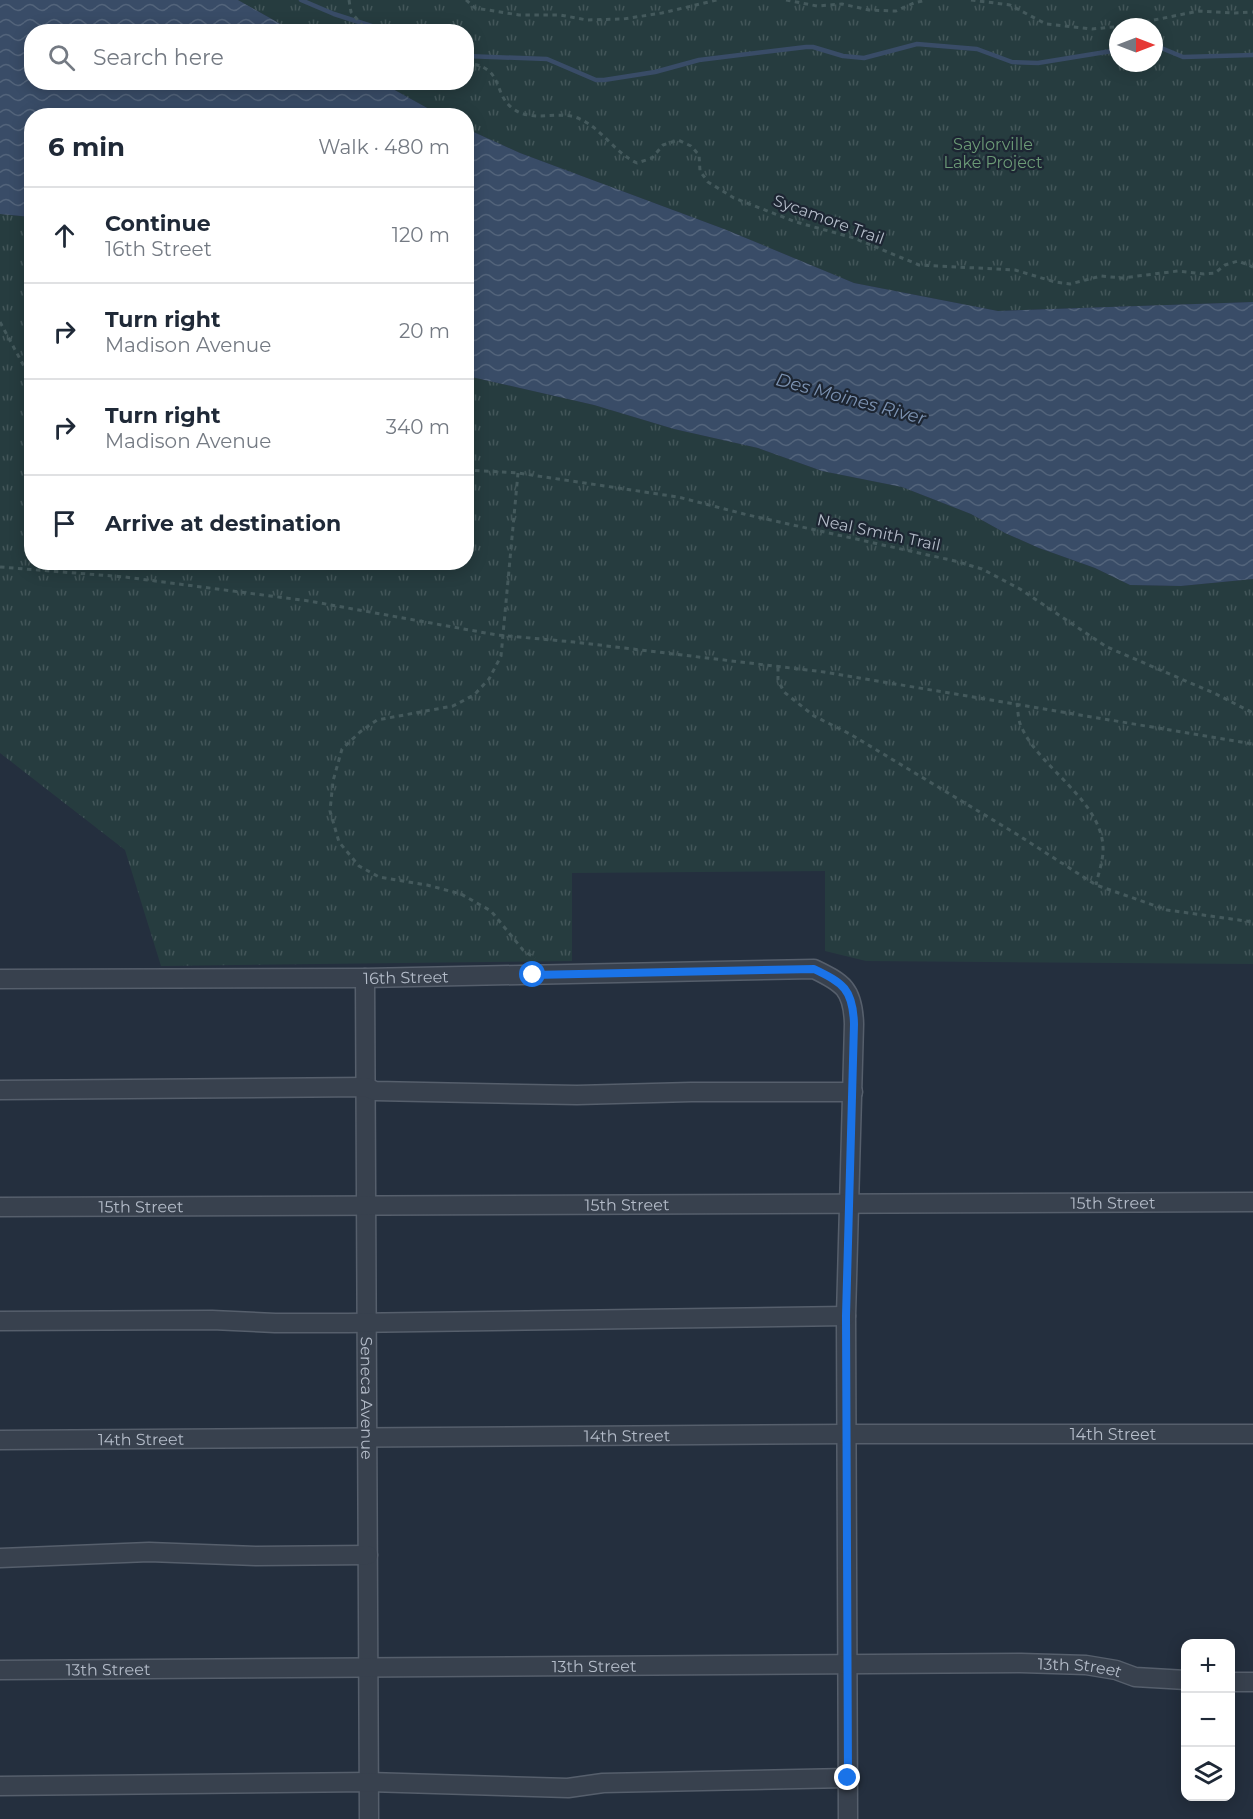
<!DOCTYPE html>
<meta charset="utf-8">
<style>
body{margin:0;font-family:Montserrat,sans-serif;background:#f2f2f3;color:#1f2937}
.controls{position:absolute;right:18px;bottom:18px;display:grid;overflow:hidden;border-radius:12px;box-shadow:0 3px 15px #0003}
.controls button{width:54px;height:54px;display:grid;place-items:center;padding:0;border:0;border-bottom:2px solid #e0e1e3;background:#fff;color:#1f2937;font:30px sans-serif}
.compass{position:absolute;left:1109px;top:18px;width:54px;height:54px;border-radius:50%;background:#fff;box-shadow:0 3px 15px #0003;rotate:90deg}
.stop{position:absolute;width:18px;height:18px;margin:-14px;border:4px solid #1a73e8;border-radius:50%;background:#fff}
.stop.end{background:#1a73e8;border-color:#fff;box-shadow:0 2px 6px #0008}
.list{margin:0;padding:0;list-style:none}
h2{display:flex;justify-content:space-between;align-items:center;height:78px;margin:0;padding:0 24px;font-size:26px}
h2 small{font-size:20px;font-weight:400;color:#747a83}
.list li{display:grid;grid-template-columns:39px 1fr auto;gap:18px;align-items:center;box-sizing:border-box;height:96px;padding:0 24px;border-top:2px solid #e0e1e3}
.list b{display:block;font-size:22px;white-space:nowrap}
.list p{margin:0;font-size:20px;white-space:nowrap;color:#747a83}
.list em{font-size:20px;font-style:normal;color:#747a83}
.icon{flex:none;width:33px;height:33px;fill:none;stroke:currentColor;stroke-width:2;stroke-linecap:round;stroke-linejoin:round}
.map{position:relative;flex:none;width:1253px;height:1819px;overflow:hidden}
.search{position:absolute;background:#fff;box-shadow:0 3px 15px #0003;left:24px;top:24px;width:450px;height:66px;display:flex;align-items:center;gap:15px;box-sizing:border-box;padding:0 21px;border-radius:24px;color:#747a83;font-size:22px}
.panel{position:absolute;background:#fff;box-shadow:0 3px 15px #0003;left:24px;top:108px;width:450px;height:462px;border-radius:24px}
.map>svg:first-child{display:block}
.park{fill:url(#park-tufts);fill-rule:evenodd}
.water{fill:url(#water-waves)}
.lines{fill:none;stroke-linecap:round;stroke-linejoin:round}
.stream{stroke:#394c67;stroke-width:4.5}
.minor-casing{stroke:#565f6c;stroke-width:21}
.path{stroke:#44595c;stroke-width:3;stroke-dasharray:4.5 4.5;stroke-linecap:butt}
.minor{stroke:#38414e;stroke-width:18}
.route{stroke:#1a73e8;stroke-width:8}
.labels{text-anchor:middle;stroke-width:4.5;stroke-linejoin:round;paint-order:stroke}
.park-label{font-size:16px;fill:#6b9a76;stroke:#1d2633}
.street-label{font-size:16px;fill:#b4bcc9;stroke:#1d2633}
.water-label{font-size:18px;font-style:italic;fill:#7c92b1;stroke:#1d2633}
</style>
<div class="map">
<svg width="1253" height="1819" viewBox="0 0 1253 1819">
<defs>
<pattern id="park-tufts" width="24" height="20" patternUnits="userSpaceOnUse" patternTransform="scale(1.5)"><rect width="24" height="20" fill="#263c3f"/><path d="M3 7l-1-3M5 7V3M7 7l1-3M15 17l-1-3M17 17v-4M19 17l1-3" fill="none" stroke="#435659"/></pattern>
<pattern id="water-waves" width="16" height="10" patternUnits="userSpaceOnUse" patternTransform="scale(1.5)"><rect width="16" height="10" fill="#394c67"/><path d="M0 5q4-4 8 0t8 0" fill="none" stroke="#53647b"/></pattern>
</defs>
<rect width="100%" height="100%" fill="#242f3e"/>
<!-- park -->
<path class="park" d="M 238,0 L 1253,0 L 1253,302 L 998,311 L 854,283 L 724,229 L 520,153 L 467,129 L 466,116 L 440,115 L 382,83 L 466,82 L 466,32 L 293,31 ZM 1118,27 L 1154,27 L 1154,63 L 1118,63 Z
M 0,214 L 31,217 L 32,562 L 466,562 L 467,376 L 594,405 L 674,429 L 758,448 L 822,471 L 902,487 L 971,514 L 1005,533 L 1039,548 L 1095,568 L 1130,585 L 1181,586 L 1253,579 L 1253,964 L 866,961 L 825,951 L 825,871 L 572,873 L 572,961 L 161,966 L 125,850 L 0,753 Z"/>
<!-- water -->
<path class="water" d="M 0,0 L 238,0 L 293,31 L 32,32 L 32,82 L 382,83 L 440,115 L 32,116 L 31,217 L 0,214 Z
M 467,129 L 520,153 L 724,229 L 854,283 L 998,311 L 1253,302 L 1253,579 L 1181,586 L 1130,585 L 1095,568 L 1039,548 L 1005,533 L 971,514 L 902,487 L 822,471 L 758,448 L 674,429 L 594,405 L 467,376 Z"/>
<g class="lines">
<!-- stream -->
<path class="stream" d="M 301,0 L 334,14 L 390,32
M 1154,45 L 1183,57 L 1253,55
M 466,56 L 547,59 L 596,80 L 604,80 L 655,72 L 699,60 L 806,47 L 813,47 L 843,56 L 864,58 L 917,44 L 977,49 L 1012,62 L 1038,63 L 1118,50"/>
<!-- minor casing -->
<g class="minor-casing">
<g id="minor">
<path id="s1" d="M 365,978 L 369,1819"/>
<path id="s2" d="M 0,979 L 365,978 L 814,969 C 843,983 853,989 854,1024 L 846,1316 L 848,1819"/>
<path d="M 0,1090 L 366,1087 L 375,1091 L 577,1095 L 691,1092 L 853,1092"/>
<path id="s3" d="M 0,1207 L 1253,1202"/>
<path d="M 0,1321 L 212,1320 L 275,1323 L 348,1323 L 846,1316"/>
<path id="s4" d="M 0,1440 L 847,1434 L 1253,1434"/>
<path d="M 0,1558 L 149,1552 L 256,1556 L 368,1555"/>
<path id="s5" d="M 0,1670 L 1021,1663 L 1086,1665 L 1116,1670 L 1135,1677 L 1186,1680"/>
<path d="M 1230,1682 L 1253,1682"/>
<path d="M 0,1786 L 369,1782 L 568,1788 L 603,1783 L 848,1778"/>
</g>
</g>
<!-- path -->
<path class="path" d="M 349,0 L 351,12 L 368,32
M 466,0 L 475,8 L 519,15 L 560,15 L 587,20 L 623,19 L 662,13 L 717,0
M 786,0 L 817,6 L 842,4 L 869,10 L 896,11 L 914,3 L 926,0
M 971,0 L 1010,5 L 1046,24 L 1092,29 L 1124,26 L 1199,11 L 1235,13 L 1253,12
M 466,63 C 505,67 492,92 512,108 C 532,123 553,111 575,117 C 601,126 613,152 637,163 L 652,158 L 663,145 L 678,140 L 691,146 L 699,155 L 700,171 L 708,182 L 734,198 L 796,222 L 854,238 L 919,265 L 1015,270 L 1055,282 L 1070,284 L 1101,276 L 1122,278 L 1178,271 L 1204,274 L 1215,273 L 1225,265 L 1238,261 L 1253,267
M 0,322 L 26,370 L 32,377
M 466,470 L 518,473 L 678,497 L 748,515 L 955,561 L 982,569 L 1020,589 L 1107,647 L 1216,694 L 1253,713
M 518,473 L 501,656 L 489,679 L 474,695 L 453,706 L 377,720 L 360,732 L 342,749 L 333,781 L 330,811 L 339,842 L 359,866 L 379,877 L 427,885 L 461,894 L 491,911 L 523,950 L 535,958
M 0,567 L 125,577 L 309,601 L 497,635 L 574,642 L 824,672 L 1253,744
M 778,667 L 778,680 L 784,692 L 814,716 L 850,734 L 1018,835 L 1096,885 L 1167,910 L 1253,922
M 1017,703 C 1018,710 1018,720 1021,726 C 1039,769 1106,802 1103,853 C 1102,864 1098,875 1096,885"/>
<!-- minor -->
<use href="#minor" class="minor"/>
</g>
<g class="lines">
<!-- route -->
<path class="route" d="M 533,975 L 814,969 C 843,983 853,989 854,1024 L 846,1316 L 848,1778"/>
</g>
<g class="labels">
<!-- park labels -->
<g class="park-label">
<text x="993" y="150">Saylorville<tspan x="993" dy="18">Lake Project</tspan></text>
</g>
<!-- street labels -->
<g class="street-label">
<text transform="translate(829 219) rotate(20)" y="6">Sycamore Trail</text>
<text transform="translate(879 532) rotate(12)" y="6">Neal Smith Trail</text>
<text dy="6" stroke="none"><textPath href="#s2" startOffset="406">16th Street</textPath></text>
<text dy="6" stroke="none"><textPath href="#s3" startOffset="1113">15th Street</textPath></text>
<text dy="6" stroke="none"><textPath href="#s3" startOffset="627">15th Street</textPath></text>
<text dy="6" stroke="none"><textPath href="#s3" startOffset="141">15th Street</textPath></text>
<text dy="6" stroke="none"><textPath href="#s1" startOffset="420">Seneca Avenue</textPath></text>
<text dy="6" stroke="none"><textPath href="#s4" startOffset="1113">14th Street</textPath></text>
<text dy="6" stroke="none"><textPath href="#s4" startOffset="627">14th Street</textPath></text>
<text dy="6" stroke="none"><textPath href="#s4" startOffset="141">14th Street</textPath></text>
<text dy="6" stroke="none"><textPath href="#s5" startOffset="594">13th Street</textPath></text>
<text dy="6" stroke="none"><textPath href="#s5" startOffset="108">13th Street</textPath></text>
<text dy="6" stroke="none"><textPath href="#s5" startOffset="1080">13th Street</textPath></text>
</g>
<!-- water labels -->
<g class="water-label">
<text transform="translate(851 399) rotate(15)" y="6">Des Moines River</text>
</g>
</g>
</svg>
<div class="controls">
<button>+</button>
<button>−</button>
<button><svg class="icon" aria-label="layers" viewBox="0 0 24 24"><path d="M12 4l9 5-9 5-9-5zM3 14l9 5 9-5"/></svg></button>
</div>
<svg class="compass" viewBox="-18 -18 36 36"><path d="M0-13l5 13h-10z" fill="#e53935"/><path d="M0 13l5-13h-10z" fill="#747a83"/></svg>
<div class="stop" style="left:533px;top:975px"></div>
<div class="stop end" style="left:848px;top:1778px"></div>
<div class="search"><svg class="icon" aria-label="search" viewBox="0 0 24 24"><circle cx="10" cy="10" r="6"/><path d="M15 15l6 6"/></svg>Search here</div>
<section class="panel">
<h2>6 min<small>Walk · 480 m</small></h2>
<ul class="list">
<li><svg class="icon" aria-label="ahead" viewBox="0 0 24 24"><path d="M12 20V5M6 11l6-6 6 6"/></svg><div><b>Continue</b><p>16th Street</p></div><em>120 m</em></li>
<li><svg class="icon" aria-label="right" viewBox="0 0 24 24"><path d="M7 20v-9h11M14 6l5 5-5 5"/></svg><div><b>Turn right</b><p>Madison Avenue</p></div><em>20 m</em></li>
<li><svg class="icon" aria-label="right" viewBox="0 0 24 24"><path d="M7 20v-9h11M14 6l5 5-5 5"/></svg><div><b>Turn right</b><p>Madison Avenue</p></div><em>340 m</em></li>
<li><svg class="icon" aria-label="arrive" viewBox="0 0 24 24"><path d="M6 21V4h12l-3 4 3 4H6"/></svg><div><b>Arrive at destination</b></div></li>
</ul>
</section>
</div>
